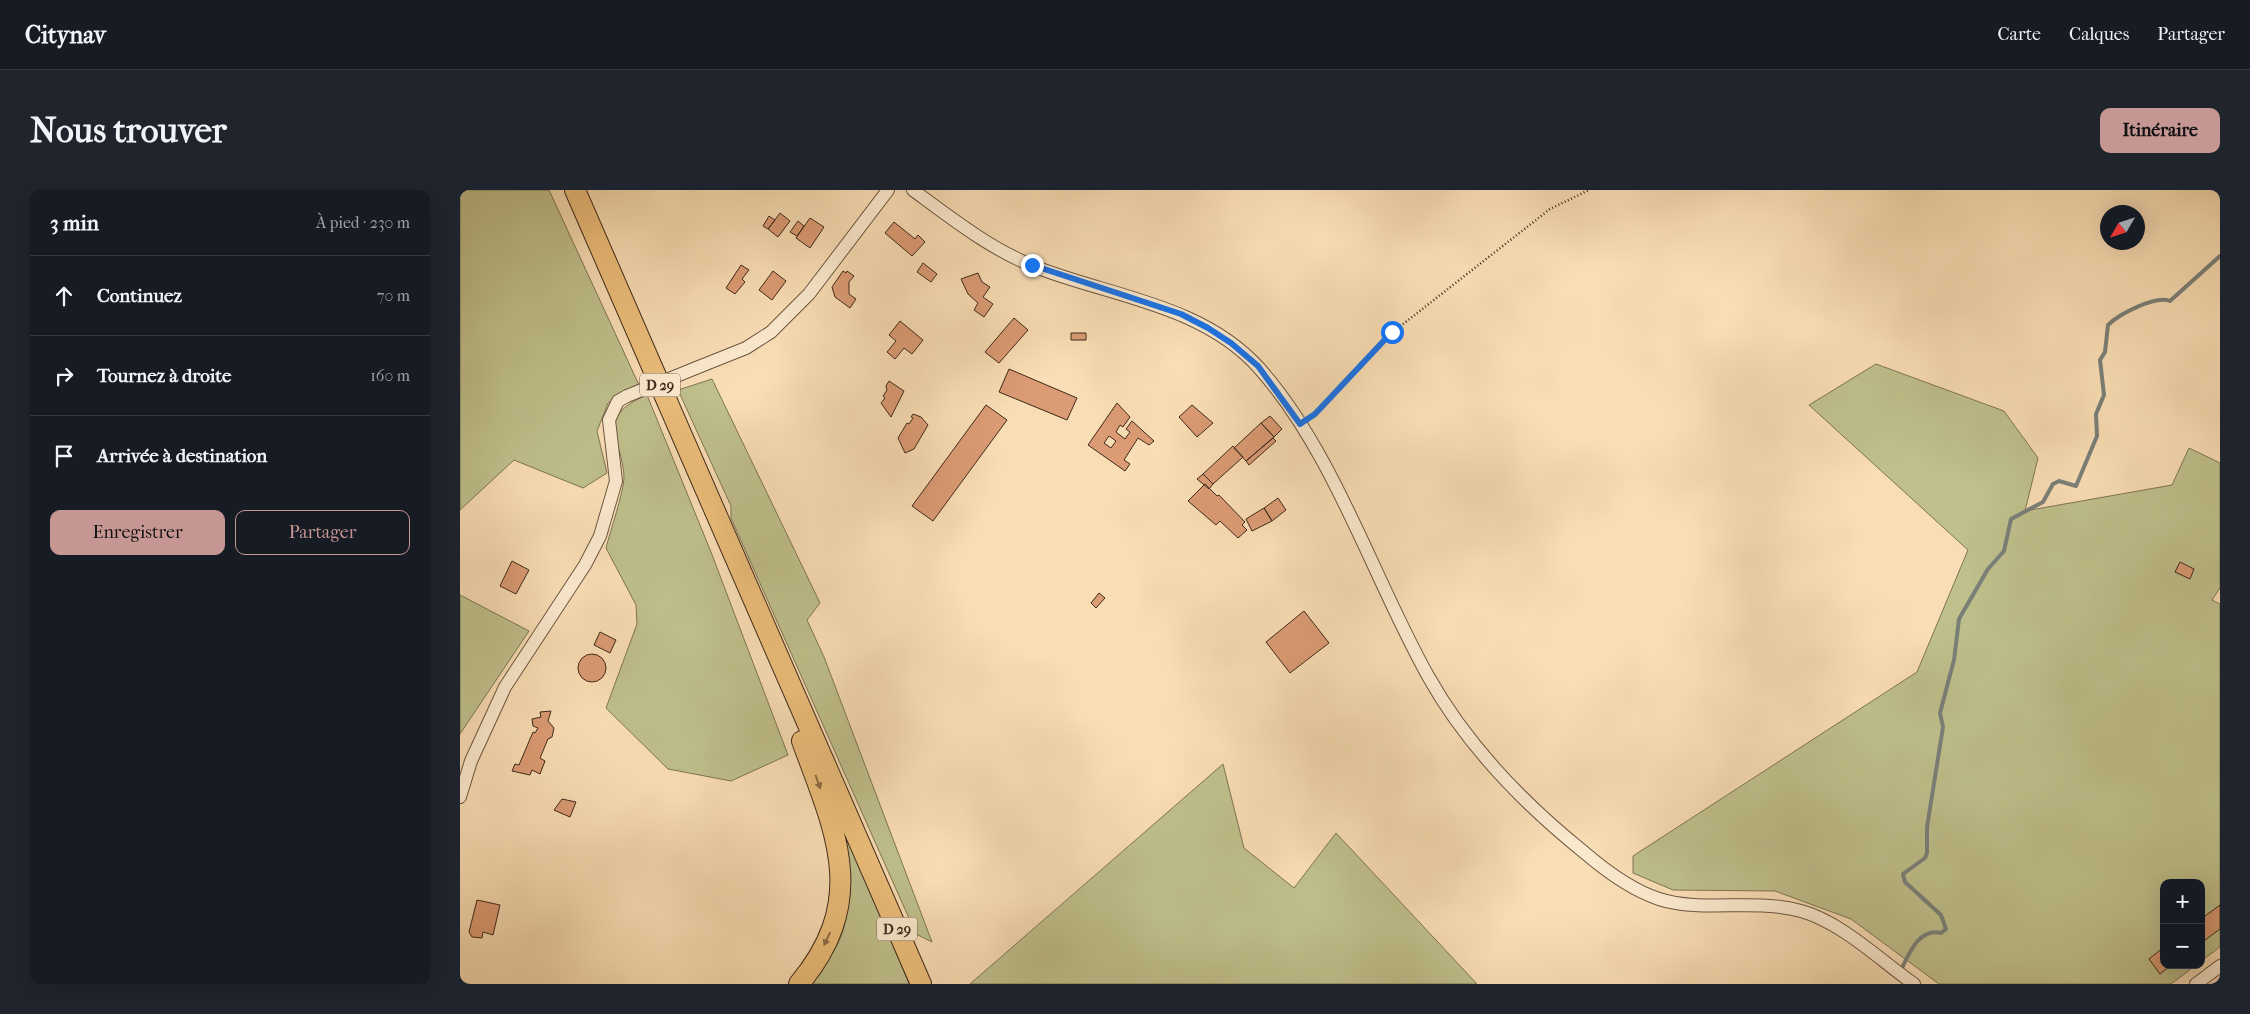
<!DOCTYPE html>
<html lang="fr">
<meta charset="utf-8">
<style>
body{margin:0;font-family:"IM FELL French Canon",serif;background:#20242c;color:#f1f3f6}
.controls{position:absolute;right:15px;bottom:15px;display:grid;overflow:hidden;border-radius:10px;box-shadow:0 5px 20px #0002}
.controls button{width:45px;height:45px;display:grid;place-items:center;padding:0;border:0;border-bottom:1px solid #363941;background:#171b24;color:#f1f3f6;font:25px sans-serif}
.compass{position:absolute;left:1640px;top:15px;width:45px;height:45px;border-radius:50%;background:#171b24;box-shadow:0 5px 20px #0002;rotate:231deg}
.stop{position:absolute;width:15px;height:15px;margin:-11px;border:4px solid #1a73e8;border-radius:50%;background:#fff}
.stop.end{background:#1a73e8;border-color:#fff;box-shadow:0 1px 5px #0008}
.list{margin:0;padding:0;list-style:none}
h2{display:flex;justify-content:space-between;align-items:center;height:65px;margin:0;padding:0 20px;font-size:21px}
h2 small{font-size:16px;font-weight:400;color:#9ea1a6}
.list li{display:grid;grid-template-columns:32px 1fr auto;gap:15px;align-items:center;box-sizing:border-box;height:80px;padding:0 20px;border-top:1px solid #363941}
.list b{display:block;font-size:19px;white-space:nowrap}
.list em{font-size:16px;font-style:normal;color:#9ea1a6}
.actions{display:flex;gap:10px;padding:15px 20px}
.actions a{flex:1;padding:11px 0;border:1px solid #c59692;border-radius:10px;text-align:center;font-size:18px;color:#c59692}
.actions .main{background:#c59692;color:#111}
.icon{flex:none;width:28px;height:28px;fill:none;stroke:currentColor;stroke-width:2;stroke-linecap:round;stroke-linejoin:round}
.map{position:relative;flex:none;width:1760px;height:794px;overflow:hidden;border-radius:10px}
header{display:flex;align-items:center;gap:30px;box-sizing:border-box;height:70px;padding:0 25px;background:#171b24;border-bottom:1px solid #363941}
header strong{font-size:24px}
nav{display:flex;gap:28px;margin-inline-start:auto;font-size:18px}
.intro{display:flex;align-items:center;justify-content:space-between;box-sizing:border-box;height:120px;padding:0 30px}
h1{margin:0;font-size:35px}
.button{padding:12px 22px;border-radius:10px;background:#c59692;color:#111;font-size:18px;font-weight:700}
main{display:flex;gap:30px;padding:0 30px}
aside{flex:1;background:#171b24;border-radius:10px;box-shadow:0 5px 20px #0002}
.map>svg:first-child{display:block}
.green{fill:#bfc08c;stroke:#7e7454}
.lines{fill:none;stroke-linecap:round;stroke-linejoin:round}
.stream{stroke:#7a8079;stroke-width:4}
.building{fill:#db9b74;stroke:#3e291b;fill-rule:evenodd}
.street-casing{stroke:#6d5641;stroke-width:14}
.primary-casing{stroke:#3e291b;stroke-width:22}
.path{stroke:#3e291b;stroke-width:2.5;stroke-dasharray:1 2.5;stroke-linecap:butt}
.street{stroke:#fbe9ce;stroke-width:12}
.primary{stroke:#ecbe7a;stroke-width:20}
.street-bridge-casing{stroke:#6d5641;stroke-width:14;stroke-linecap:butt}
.street-bridge{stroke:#fbe9ce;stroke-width:12}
.oneway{fill:#8c6c46}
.route{stroke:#1a73e8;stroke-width:6}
.labels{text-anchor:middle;stroke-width:4;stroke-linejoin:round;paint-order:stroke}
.shield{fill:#fbe9ce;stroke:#776351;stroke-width:1}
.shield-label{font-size:14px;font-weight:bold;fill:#3e291b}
</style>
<header>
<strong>Citynav</strong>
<nav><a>Carte</a><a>Calques</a><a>Partager</a></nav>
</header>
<div class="intro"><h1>Nous trouver</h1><a class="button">Itinéraire</a></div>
<main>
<aside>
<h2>3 min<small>À pied · 230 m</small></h2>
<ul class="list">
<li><svg class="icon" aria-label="ahead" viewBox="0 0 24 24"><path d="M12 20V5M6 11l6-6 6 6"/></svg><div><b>Continuez</b></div><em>70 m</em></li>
<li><svg class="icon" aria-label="right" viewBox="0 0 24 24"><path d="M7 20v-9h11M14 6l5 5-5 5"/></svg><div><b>Tournez à droite</b></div><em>160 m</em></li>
<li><svg class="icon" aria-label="arrive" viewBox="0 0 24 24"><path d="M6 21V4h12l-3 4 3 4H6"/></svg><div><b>Arrivée à destination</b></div></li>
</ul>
<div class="actions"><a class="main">Enregistrer</a><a>Partager</a></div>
</aside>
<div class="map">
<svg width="1760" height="794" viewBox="0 0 1760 794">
<rect width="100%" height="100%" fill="#f9ddb4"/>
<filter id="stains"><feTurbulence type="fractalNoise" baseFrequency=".004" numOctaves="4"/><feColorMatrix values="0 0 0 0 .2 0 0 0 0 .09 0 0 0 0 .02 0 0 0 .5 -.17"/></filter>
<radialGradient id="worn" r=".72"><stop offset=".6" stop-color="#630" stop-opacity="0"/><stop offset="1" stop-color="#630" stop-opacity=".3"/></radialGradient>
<!-- green -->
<path class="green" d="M 0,0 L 89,0 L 179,195 L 148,213 L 137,241 L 147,283 L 123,298 L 54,270 L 0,320 Z
M 1416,174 L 1544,221 L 1578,268 L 1565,321 L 1712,295 L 1729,258 L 1760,273 L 1760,398 L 1752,410 L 1760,414 L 1760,757 L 1741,771 L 1741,693 L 1704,693 L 1704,775 L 1736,775 L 1711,794 L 1479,794 L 1391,729 L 1315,701 L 1213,700 L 1173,683 L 1173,666 L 1457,482 L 1508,360 L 1349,215 Z
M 252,189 L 360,413 L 347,430 L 364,467 L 472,752 L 456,744 L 271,328 L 271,316 L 218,200 Z
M 187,205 L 251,362 L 328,565 L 271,591 L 208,579 L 146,518 L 177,434 L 176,415 L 146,358 C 150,342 164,301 164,287 C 162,247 133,228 187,205 Z
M 0,405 L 69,441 L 0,544 Z
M 763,574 L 784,658 L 834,698 L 876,643 L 1017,794 L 510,794 Z
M 385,639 L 449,794 L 351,794 C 359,782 368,771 375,759 C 395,725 387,676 385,639 Z"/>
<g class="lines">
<!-- stream -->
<path class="stream" d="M 1442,778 C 1450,761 1460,738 1481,743 L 1486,739 L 1481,725 L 1445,692 L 1443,684 L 1465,668 L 1467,663 L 1467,637 L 1483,537 L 1480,523 L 1494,470 L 1499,429 L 1528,379 L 1544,361 L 1551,329 L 1583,312 L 1593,294 L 1599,291 L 1616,296 L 1637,246 L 1636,224 L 1644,205 L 1640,170 L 1645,162 L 1648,135 C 1659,124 1696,105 1710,111 L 1760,66"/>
</g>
<!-- building -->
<path class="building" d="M 320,23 L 330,31 L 318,47 L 308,39 Z
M 309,26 L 315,30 L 308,39 L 303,36 Z
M 350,28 L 364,37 L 350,58 L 336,48 Z
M 338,31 L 344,36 L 337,46 L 330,42 Z
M 434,32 L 455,49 L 458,45 L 465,52 L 452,66 L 425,43 Z
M 463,73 L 477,84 L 471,92 L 457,82 Z
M 281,75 L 289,80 L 282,89 L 285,92 L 275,104 L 266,98 Z
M 313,81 L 326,91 L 312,110 L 299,100 Z
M 383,81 L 386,83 L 387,81 L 394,86 L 389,92 L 389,104 L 396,109 L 390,118 L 375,107 L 372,97 Z
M 518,83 L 522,92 L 530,97 L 523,107 L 533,114 L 524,127 L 514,120 L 518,113 L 508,104 L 501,89 Z
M 554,128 L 568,140 L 539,173 L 525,162 Z
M 440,131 L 463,150 L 452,164 L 444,158 L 435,169 L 427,162 L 436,151 L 429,145 Z
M 611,143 L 626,143 L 626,150 L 611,150 Z
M 549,179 L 617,208 L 607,230 L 539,202 Z
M 429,191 L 444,201 L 431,227 L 421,213 L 425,208 L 423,206 L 427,200 L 426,196 Z
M 657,213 L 670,227 L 663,237 L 660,235 L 656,242 L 665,249 L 670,242 L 666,239 L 672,231 L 694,251 L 689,255 L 678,248 L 664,270 L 670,274 L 665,281 L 628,255 ZM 649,246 L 656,251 L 651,258 L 644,253 Z
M 526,215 L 547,230 L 473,331 L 452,316 Z
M 732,215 L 753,233 L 737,247 L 719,227 Z
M 453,224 L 461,227 L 468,235 L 454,259 L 445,263 L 438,248 L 447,233 L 449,234 L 453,228 L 451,227 Z
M 810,226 L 822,239 L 814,247 L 801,233 Z
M 801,233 L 814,247 L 786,271 L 774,258 Z
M 813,248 L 816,251 L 789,275 L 786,271 Z
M 773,256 L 783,267 L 753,294 L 743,284 Z
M 743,284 L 753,294 L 749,299 L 737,289 Z
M 745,294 L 757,306 L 759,305 L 785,332 L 782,335 L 787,340 L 778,348 L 760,331 L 756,335 L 728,311 Z
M 818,308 L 826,320 L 812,331 L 804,318 Z
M 804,318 L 812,331 L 792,341 L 786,329 Z
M 52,371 L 69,380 L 56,404 L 40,396 Z
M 1720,372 L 1734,379 L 1730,389 L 1715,382 Z
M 639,403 L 645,408 L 636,418 L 631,413 Z
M 844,421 L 869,453 L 830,483 L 806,452 Z
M 140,442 L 156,450 L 150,463 L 134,455 Z
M118 478a14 14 0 1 1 28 0a14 14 0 1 1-28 0Z
M 91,521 L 88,531 L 94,538 L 92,547 L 88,549 L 80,568 L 85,571 L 80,584 L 72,580 L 70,585 L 52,581 L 55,574 L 59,575 L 73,542 L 75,543 L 78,538 L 73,536 L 72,529 L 81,527 L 80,522 Z
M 102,609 L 116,612 L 110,627 L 94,620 Z
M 17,710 L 40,715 L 33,745 L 23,742 L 22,748 L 12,747 L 9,742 Z
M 1760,715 L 1760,739 L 1741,753 L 1741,729 Z
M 1704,757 L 1704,775 L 1711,775 L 1700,784 L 1689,769 Z"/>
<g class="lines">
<!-- street casing -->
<g class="street-casing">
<path id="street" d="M 453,0 C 491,28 529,58 573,76 C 648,106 742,114 799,178 C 874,262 913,388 968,486 C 1006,554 1064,614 1125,663 C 1146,681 1172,700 1199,709 C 1242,723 1296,708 1341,721 C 1381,732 1420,770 1454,794
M 236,178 L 286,158 L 311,142 L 349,104 L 428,0
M 0,607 L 11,571 L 45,497 L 125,375 L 140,346 L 156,291 L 149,230 L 158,211 L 167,206
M 1736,794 L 1760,776"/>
</g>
<!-- primary casing -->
<g class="primary-casing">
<path id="primary" d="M 115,0 L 461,794
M 339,794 C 410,709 375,641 342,551"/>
</g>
<!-- path -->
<path class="path" d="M 849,228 L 933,142 L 1090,19 L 1129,0"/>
<!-- street -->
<use href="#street" class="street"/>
<!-- primary -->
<use href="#primary" class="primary"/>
<!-- street-bridge casing -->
<g class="street-bridge-casing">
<path id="street-bridge" d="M 167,206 L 236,178"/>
</g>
<!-- street-bridge -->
<use href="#street-bridge" class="street-bridge"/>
</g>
<!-- one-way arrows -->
<defs><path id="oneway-solid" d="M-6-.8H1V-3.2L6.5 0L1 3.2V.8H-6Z" transform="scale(1.25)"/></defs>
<g class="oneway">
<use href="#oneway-solid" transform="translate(358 592) rotate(70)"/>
<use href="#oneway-solid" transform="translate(367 749) rotate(115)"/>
</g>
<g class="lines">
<!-- route -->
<path class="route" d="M 572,75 L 721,124 L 748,138 L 771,153 L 798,176 L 840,234 L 855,224 L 932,142"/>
</g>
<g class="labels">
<!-- shield labels -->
<g class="shield">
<rect x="180" y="183.5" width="40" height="23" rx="4"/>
<rect x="417" y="727.5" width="40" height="23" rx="4"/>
</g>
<g class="shield-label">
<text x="200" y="200">D 29</text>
<text x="437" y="744">D 29</text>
</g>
</g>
<rect width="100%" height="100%" filter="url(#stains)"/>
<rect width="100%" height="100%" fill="url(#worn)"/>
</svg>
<div class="controls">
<button>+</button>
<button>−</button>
</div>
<svg class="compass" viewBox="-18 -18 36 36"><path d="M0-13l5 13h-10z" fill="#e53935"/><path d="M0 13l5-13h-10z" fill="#9ea1a6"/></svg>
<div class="stop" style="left:932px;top:142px"></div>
<div class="stop end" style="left:572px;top:75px"></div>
</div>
</main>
